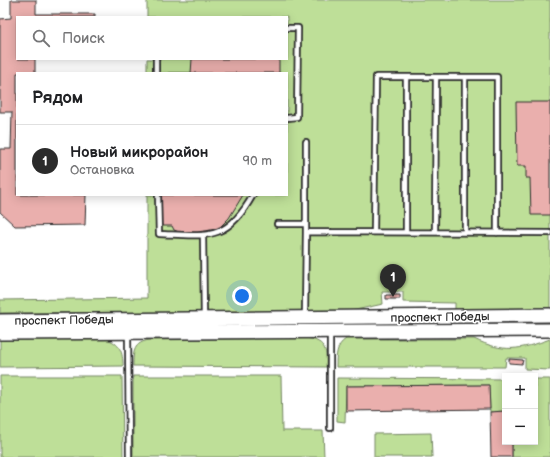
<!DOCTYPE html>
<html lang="ru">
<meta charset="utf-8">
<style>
body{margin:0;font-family:"Balsamiq Sans",sans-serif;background:#f2f2f2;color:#202124}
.controls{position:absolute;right:12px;bottom:12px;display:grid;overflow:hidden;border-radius:0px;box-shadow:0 2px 10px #0003}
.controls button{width:36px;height:36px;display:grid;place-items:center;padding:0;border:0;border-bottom:1px solid #e0e0e0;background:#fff;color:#202124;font:20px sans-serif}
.you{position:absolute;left:242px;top:296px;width:14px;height:14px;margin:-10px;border:3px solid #fff;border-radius:50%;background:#1a73e8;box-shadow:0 0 0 6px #1a73e833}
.badge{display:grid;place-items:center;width:26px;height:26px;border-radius:50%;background:#2b2b2b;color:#fff;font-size:13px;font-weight:700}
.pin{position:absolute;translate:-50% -33px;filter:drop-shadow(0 1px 2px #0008)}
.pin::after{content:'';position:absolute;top:21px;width:14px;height:12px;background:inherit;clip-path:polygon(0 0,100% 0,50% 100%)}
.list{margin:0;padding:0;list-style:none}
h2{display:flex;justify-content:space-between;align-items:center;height:52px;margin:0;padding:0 16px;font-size:17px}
h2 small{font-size:13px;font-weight:400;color:#757577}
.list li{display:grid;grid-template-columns:26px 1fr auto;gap:12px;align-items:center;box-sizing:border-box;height:72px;padding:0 16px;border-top:1px solid #e0e0e0}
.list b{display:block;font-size:15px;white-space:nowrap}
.list p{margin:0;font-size:13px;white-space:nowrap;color:#757577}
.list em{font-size:13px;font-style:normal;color:#757577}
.icon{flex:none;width:22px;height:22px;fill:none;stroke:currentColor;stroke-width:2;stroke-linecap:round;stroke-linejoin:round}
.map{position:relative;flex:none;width:550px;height:457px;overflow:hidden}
.search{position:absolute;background:#fff;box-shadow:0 2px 10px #0003;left:16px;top:16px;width:272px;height:44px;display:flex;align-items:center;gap:10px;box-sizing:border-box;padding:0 14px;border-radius:0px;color:#757577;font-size:15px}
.panel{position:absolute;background:#fff;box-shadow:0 2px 10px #0003;left:16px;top:72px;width:272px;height:124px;border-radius:0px}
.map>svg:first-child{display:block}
.green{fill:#bedf98;stroke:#748562}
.building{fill:#eaafad;stroke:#2b2b2b}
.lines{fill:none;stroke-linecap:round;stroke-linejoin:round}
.service-casing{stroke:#2b2b2b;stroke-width:8}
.secondary-casing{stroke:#2b2b2b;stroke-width:16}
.service{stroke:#fff;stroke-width:4.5}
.secondary{stroke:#fff;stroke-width:13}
.labels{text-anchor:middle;stroke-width:3;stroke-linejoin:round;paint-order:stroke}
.street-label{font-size:12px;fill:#2b2b2b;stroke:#fff}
</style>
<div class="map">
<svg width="550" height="457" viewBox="0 0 550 457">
<rect width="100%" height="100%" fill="#fff"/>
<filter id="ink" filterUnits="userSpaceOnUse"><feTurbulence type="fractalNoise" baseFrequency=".025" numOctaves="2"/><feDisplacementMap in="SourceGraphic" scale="8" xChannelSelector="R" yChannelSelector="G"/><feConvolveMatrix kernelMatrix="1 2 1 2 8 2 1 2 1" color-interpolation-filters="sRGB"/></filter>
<g filter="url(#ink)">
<!-- green -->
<path class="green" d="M 147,0 L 550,0 L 550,308 L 455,310 L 455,303 L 403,302 L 403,292 L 382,292 L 383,304 L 346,312 L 0,313 L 0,300 L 147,298 L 147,195 L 287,195 L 287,73 L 147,73 L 147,59 L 287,59 L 287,17 L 147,17 Z
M 305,338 C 325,341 327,348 326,367 L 133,366 C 133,351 134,343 149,340 Z
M 106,339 C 120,343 123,352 123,366 L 0,367 L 0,340 Z
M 346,339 L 474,339 C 504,353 520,350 550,339 L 550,370 L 525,369 L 525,358 L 506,358 L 505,367 L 336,367 C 336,356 336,345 346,339 Z
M 0,376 L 122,376 L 123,457 L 0,457 Z
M 133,376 L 281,376 L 282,431 L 323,431 L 324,457 L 133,457 Z
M 337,378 L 505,379 L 505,411 L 490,412 L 489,385 L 346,386 L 345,422 L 337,421 Z
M 535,379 L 550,379 L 550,457 L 512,457 L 512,442 L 535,442 Z
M 431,433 L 432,457 L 374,457 L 374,434 Z"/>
<!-- building -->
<path class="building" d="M 11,0 L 36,0 L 36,14 L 95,14 L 95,17 L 17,17 L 17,59 L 35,59 L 35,73 L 17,73 L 17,195 L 86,195 L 85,225 L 15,226 L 0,212 L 0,149 L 11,149 L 12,112 L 0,112 L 0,19 L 11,18 Z
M 192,59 L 279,59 L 279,73 L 168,73 L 191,73 Z
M 516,102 L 550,102 L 550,215 L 531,215 L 530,178 L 526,178 L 526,166 L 517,166 Z
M 161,195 L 243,195 L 229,218 L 218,229 L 207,234 L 184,234 L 174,230 L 172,226 L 160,226 Z
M 386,295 L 400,295 L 400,299 L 386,299 Z
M 509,359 L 523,360 L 522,364 L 509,363 Z
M 489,385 L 490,409 L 346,411 L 346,386 Z
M 505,411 L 505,442 L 512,442 L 512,457 L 491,457 L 490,412 Z"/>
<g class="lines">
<!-- service casing -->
<g class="service-casing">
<path id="service" d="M 287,28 L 298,28 L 297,117 L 287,118
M 156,59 L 156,73
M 465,77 L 465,232
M 158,195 L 159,234 C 207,236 227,242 253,195
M 277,224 L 306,224
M 306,232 L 306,142
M 374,232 L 376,77 L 497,77 L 497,233
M 406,232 L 406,77
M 435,232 L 436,77
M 203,235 L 204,317
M 305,316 L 306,232 L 550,233
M 128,333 L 129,457
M 330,428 L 330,333"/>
</g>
<!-- secondary casing -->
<g class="secondary-casing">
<path id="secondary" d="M 0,321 L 550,315
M 0,333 L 550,330"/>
</g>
<!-- service -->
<use href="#service" class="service"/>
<!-- secondary -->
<use href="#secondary" class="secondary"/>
</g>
</g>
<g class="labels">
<!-- street labels -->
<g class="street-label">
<text transform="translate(440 317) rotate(-1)" y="4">проспект Победы</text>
<text transform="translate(64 320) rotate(-1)" y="4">проспект Победы</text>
</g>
</g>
</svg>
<div class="controls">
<button>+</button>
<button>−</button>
</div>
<div class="you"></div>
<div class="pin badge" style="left:393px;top:297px">1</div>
<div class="search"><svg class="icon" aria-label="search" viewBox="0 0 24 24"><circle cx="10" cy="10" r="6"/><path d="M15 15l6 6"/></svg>Поиск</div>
<section class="panel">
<h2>Рядом<small></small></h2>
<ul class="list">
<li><span class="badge">1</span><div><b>Новый микрорайон</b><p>Остановка</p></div><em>90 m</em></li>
</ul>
</section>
</div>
